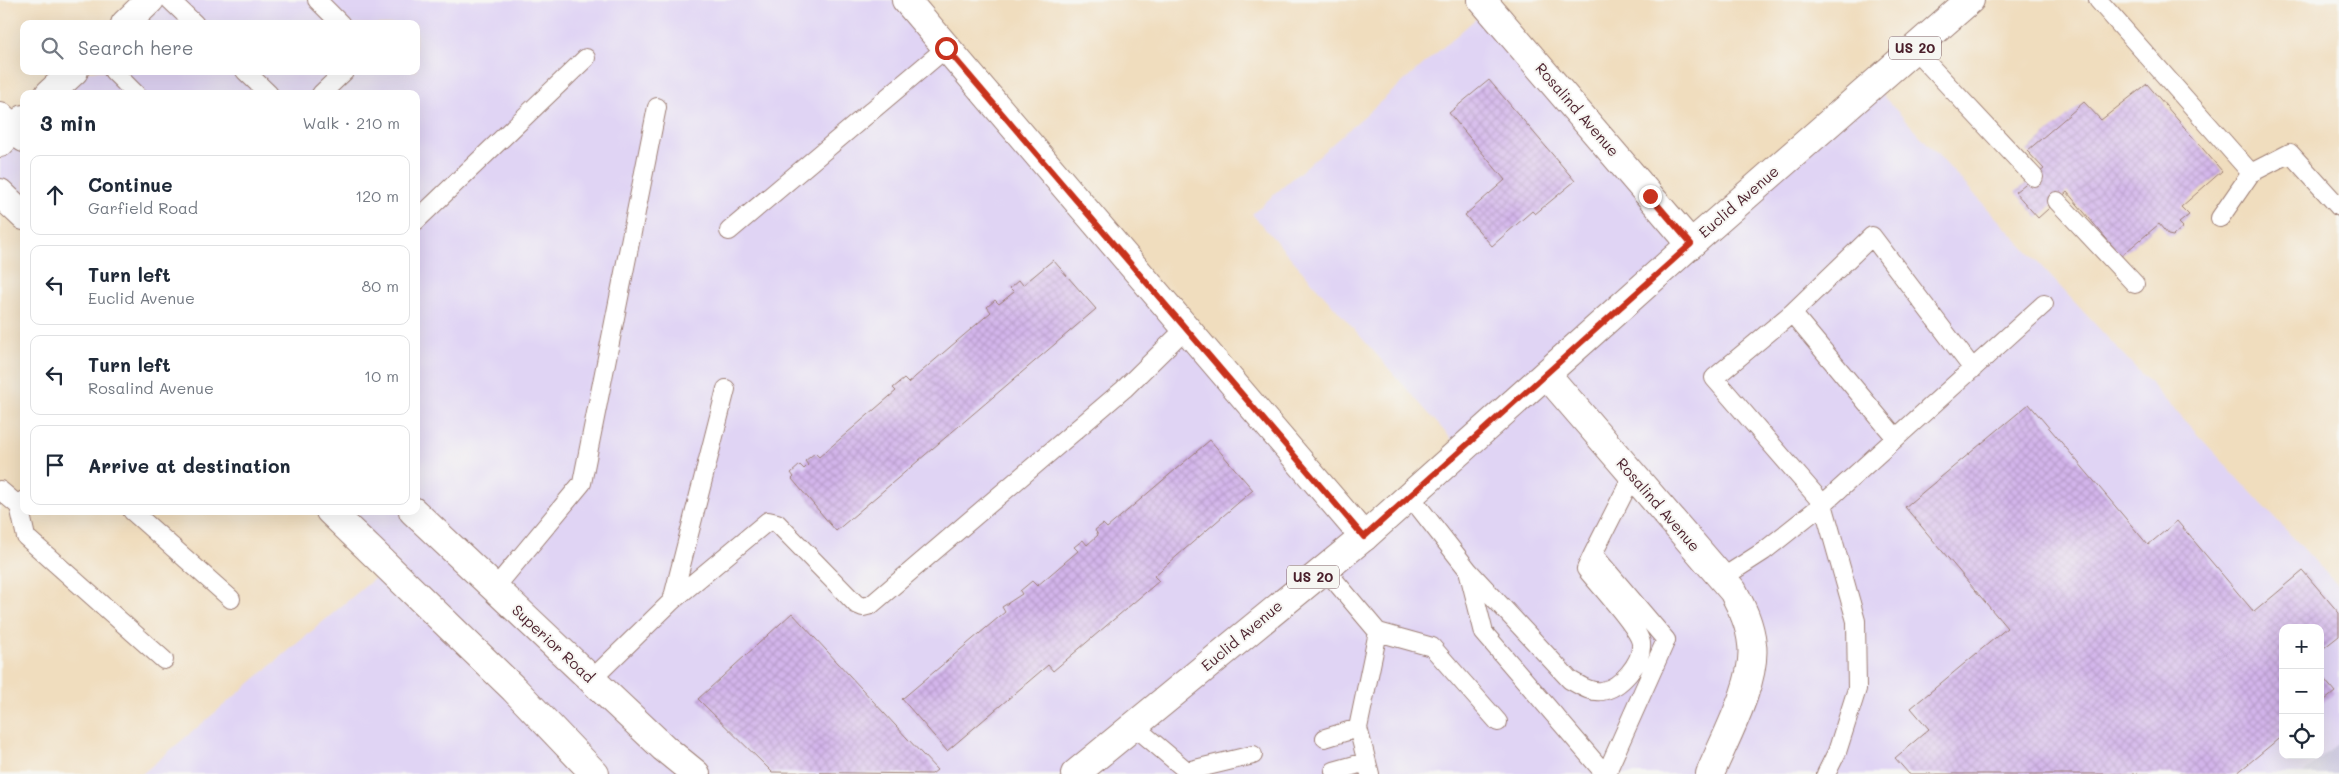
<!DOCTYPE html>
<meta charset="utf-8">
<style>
body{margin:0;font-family:Mali,sans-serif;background:#f2f2f3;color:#1f2937}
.controls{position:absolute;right:15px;bottom:15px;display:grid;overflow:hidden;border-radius:10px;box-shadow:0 5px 20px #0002}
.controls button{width:45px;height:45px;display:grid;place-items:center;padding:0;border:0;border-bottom:1px solid #e0e1e3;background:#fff;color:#1f2937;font:25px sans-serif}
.stop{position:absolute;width:15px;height:15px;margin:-11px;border:4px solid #c8321e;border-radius:50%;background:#fff}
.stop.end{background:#c8321e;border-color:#fff;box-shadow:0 1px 5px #0008}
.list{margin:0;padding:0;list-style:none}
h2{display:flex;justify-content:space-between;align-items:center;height:65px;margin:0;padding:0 20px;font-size:21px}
h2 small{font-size:16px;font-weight:400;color:#747a83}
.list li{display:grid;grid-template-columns:32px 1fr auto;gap:15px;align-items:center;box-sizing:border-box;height:80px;margin:0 10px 10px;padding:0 10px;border:1px solid #e0e1e3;border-radius:10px}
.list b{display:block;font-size:19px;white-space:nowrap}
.list p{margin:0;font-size:16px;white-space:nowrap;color:#747a83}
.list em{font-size:16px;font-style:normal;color:#747a83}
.icon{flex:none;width:28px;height:28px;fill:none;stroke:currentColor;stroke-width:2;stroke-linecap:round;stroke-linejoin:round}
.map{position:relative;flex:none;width:2339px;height:774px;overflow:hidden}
.search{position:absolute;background:#fff;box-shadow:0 5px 20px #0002;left:20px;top:20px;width:400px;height:55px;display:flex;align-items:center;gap:12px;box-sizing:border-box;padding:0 18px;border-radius:10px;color:#747a83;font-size:19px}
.panel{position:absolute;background:#fff;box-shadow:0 5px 20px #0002;left:20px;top:90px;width:400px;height:425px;border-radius:10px}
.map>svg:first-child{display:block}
.built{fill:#e0d4f4;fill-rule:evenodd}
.railway{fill:#c4c0db}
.building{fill:url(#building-cross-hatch)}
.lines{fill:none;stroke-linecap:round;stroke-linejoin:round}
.service-casing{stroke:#9d7e74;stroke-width:20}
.minor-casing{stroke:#9d7e74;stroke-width:30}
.secondary-casing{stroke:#9d7e74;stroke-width:30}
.primary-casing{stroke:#9d7e74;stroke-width:30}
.service{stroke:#fff;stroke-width:18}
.minor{stroke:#fff;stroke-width:28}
.secondary{stroke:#fff;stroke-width:28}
.primary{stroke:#fff;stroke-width:28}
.route{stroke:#c8321e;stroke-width:6}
.labels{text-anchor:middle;stroke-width:4;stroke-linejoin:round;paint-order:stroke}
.shield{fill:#f6f6f2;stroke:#7e6067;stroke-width:1}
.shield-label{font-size:14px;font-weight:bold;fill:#4a1f2b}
.street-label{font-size:15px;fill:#4a1f2b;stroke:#f6f6f2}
</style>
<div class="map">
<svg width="2339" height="774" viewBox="0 0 2339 774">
<defs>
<pattern id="building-cross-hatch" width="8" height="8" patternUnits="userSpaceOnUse" patternTransform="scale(1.25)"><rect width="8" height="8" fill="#d3b5eb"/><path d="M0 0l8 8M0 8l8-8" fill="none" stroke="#b79bca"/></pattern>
</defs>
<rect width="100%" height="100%" fill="#f6f6f2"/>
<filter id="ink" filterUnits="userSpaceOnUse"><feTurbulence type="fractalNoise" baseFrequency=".02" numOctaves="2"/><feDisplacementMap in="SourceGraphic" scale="10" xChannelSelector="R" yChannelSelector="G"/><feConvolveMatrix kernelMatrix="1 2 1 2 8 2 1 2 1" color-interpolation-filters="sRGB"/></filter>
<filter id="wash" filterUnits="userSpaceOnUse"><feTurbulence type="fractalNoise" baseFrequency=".0096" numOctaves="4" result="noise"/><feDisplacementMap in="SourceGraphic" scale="20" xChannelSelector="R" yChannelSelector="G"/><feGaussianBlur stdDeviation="1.12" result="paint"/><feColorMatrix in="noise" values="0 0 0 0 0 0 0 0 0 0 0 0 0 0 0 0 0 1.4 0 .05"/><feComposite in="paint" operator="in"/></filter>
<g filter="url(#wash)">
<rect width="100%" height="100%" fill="#f0ddbe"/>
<!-- built -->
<path class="built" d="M 145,0 L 906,0 L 1364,537 L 1461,450 L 1252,214 L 1488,8 L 1691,244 L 1873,85 L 2339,587 L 2339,774 L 142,774 L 388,567 L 330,511 L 416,511 L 416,94 L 49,94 L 72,71 L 416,71 L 416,24 L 120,24 ZM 2283,628 L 2320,628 L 2320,755 L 2283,755 Z
M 24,119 L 24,216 L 0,193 L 0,143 Z"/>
<!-- railway -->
<path class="railway" d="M 2339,743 L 2339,774 L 2303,774 Z"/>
<g id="blocks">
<!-- building -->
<path class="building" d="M 1489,80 L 1575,181 L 1535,214 L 1532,211 L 1492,246 L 1465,215 L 1505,180 L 1449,113 Z
M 2147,84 L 2222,171 L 2181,207 L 2189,215 L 2179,223 L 2183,227 L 2173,236 L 2168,235 L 2159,224 L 2121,256 L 2067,192 L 2038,218 L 2015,192 L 2044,169 L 2027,151 L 2084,102 L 2101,120 Z
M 1053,260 L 1096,309 L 836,531 L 792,479 L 794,477 L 791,473 L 800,465 L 804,469 L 808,465 L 805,461 L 815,453 L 819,457 L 896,391 L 893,388 L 904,379 L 908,383 L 991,312 L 987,307 L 995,300 L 999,304 L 1014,292 L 1010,288 L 1019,280 L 1023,285 Z
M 2029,404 L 2148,545 L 2177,521 L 2254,612 L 2303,571 L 2339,613 L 2339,636 L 2320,651 L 2320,628 L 2283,628 L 2283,735 L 2236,774 L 1909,774 L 1895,758 L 1929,729 L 1911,708 L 2007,628 L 1905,507 Z
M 1210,440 L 1253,490 L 1154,576 L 1159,581 L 1053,671 L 1048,665 L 947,751 L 902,699 L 1005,612 L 1002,607 L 1022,594 L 1020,591 L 1032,581 L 1037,586 L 1078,551 L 1074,547 L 1083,540 L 1087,545 L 1098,535 L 1095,530 L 1103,524 L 1107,528 Z
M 792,613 L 907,738 L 937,770 L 932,774 L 772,772 L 698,699 Z
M 2320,674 L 2335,692 L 2320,704 Z"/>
</g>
</g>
<g filter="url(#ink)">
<use href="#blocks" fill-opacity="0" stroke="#9d7e74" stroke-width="1"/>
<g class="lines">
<!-- service casing -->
<g class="service-casing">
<path id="service" d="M 170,0 L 195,24
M 317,0 L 341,24
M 2098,0 L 2251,173 L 2220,218
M 1914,49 L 2034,177
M 113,71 L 136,94
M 245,71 L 269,94
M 321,94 L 345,71
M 2251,173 L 2290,153 L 2339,207
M 2057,201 L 2135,284
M 416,221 L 586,58
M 729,231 L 946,48
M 1792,313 L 1896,438
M 0,490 L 19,506 L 24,500
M 1410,496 L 1468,570 L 1484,633 L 1605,774
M 19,506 L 26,537 L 164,660
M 132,511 L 231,599
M 1324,568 L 1378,632 L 1358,728 L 1370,774
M 1468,570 L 1570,680 C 1580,685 1590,693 1602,691 C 1620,688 1643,663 1641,643 C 1639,628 1597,583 1586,569 L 1593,554
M 1722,578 L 1764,551 L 1823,504 L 2044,304
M 494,589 L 582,483 L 657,107
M 672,601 L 726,389
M 1378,632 L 1432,647 L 1498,722
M 591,680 L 672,601 L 768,521 L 777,523 L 856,604 L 863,607 L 871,605 L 1124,389 L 1186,328
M 1134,726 L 1187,771 L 1188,774
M 1325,738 L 1358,728
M 1187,771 L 1253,755
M 1334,771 L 1366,762
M 1606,774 L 1666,640 L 1593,554 L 1633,475
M 1826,774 L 1837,752 L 1857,689 L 1856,621 L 1823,504 L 1714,378 L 1792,313 L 1872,236 L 1973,369"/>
</g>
<!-- minor casing -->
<g class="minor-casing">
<path id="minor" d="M 906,0 L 1364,537
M 1482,0 L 1691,244
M 125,24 L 150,0
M 49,94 L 74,71
M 0,143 L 24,119
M 1546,374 L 1733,591 C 1742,608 1750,624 1752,644 C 1757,681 1724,740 1710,774"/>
</g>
<!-- secondary casing -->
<g class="secondary-casing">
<path id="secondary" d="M 0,116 L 24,138
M 0,193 L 24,216
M 330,511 L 514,689 L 595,774
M 413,511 L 664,748 L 696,774"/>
</g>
<!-- primary casing -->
<g class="primary-casing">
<path id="primary" d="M 1075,774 L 1364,537 L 1691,244 L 1970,0"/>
</g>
<!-- service -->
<use href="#service" class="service"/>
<!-- minor -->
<use href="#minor" class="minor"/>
<!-- secondary -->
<use href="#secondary" class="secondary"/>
<!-- primary -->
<use href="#primary" class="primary"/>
</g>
</g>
<g class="lines" filter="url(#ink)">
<!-- route -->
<path class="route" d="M 946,48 L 1364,537 L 1691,244 L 1650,196"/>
</g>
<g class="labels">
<!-- shield labels -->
<g class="shield">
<rect x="1889" y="36.5" width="52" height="23" rx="4"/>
<rect x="1287" y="565.5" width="52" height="23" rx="4"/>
</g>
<g class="shield-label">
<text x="1915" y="53">US 20</text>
<text x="1313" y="582">US 20</text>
</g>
<!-- street labels -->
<g class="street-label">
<text transform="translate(1577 110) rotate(49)" y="5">Rosalind Avenue</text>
<text transform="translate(1739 202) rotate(-41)" y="5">Euclid Avenue</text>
<text transform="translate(1658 505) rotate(49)" y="5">Rosalind Avenue</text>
<text transform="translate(1242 636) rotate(-40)" y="5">Euclid Avenue</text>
<text transform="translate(553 644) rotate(43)" y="5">Superior Road</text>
</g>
</g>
</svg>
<div class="controls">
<button>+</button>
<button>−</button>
<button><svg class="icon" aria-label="locate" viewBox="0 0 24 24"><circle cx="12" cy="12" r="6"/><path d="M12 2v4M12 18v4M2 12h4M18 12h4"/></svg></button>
</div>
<div class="stop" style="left:946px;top:48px"></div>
<div class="stop end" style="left:1650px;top:196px"></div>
<div class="search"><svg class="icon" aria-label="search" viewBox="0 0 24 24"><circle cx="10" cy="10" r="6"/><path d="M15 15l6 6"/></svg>Search here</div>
<section class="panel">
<h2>3 min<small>Walk · 210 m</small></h2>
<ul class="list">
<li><svg class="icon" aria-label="ahead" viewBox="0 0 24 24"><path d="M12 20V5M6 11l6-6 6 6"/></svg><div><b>Continue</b><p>Garfield Road</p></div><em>120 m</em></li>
<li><svg class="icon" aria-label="left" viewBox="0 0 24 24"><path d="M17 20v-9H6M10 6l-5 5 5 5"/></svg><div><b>Turn left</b><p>Euclid Avenue</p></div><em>80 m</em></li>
<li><svg class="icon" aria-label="left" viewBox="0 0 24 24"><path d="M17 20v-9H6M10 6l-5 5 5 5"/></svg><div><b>Turn left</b><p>Rosalind Avenue</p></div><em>10 m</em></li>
<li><svg class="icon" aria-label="arrive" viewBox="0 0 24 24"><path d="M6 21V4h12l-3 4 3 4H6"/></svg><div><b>Arrive at destination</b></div></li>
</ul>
</section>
</div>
